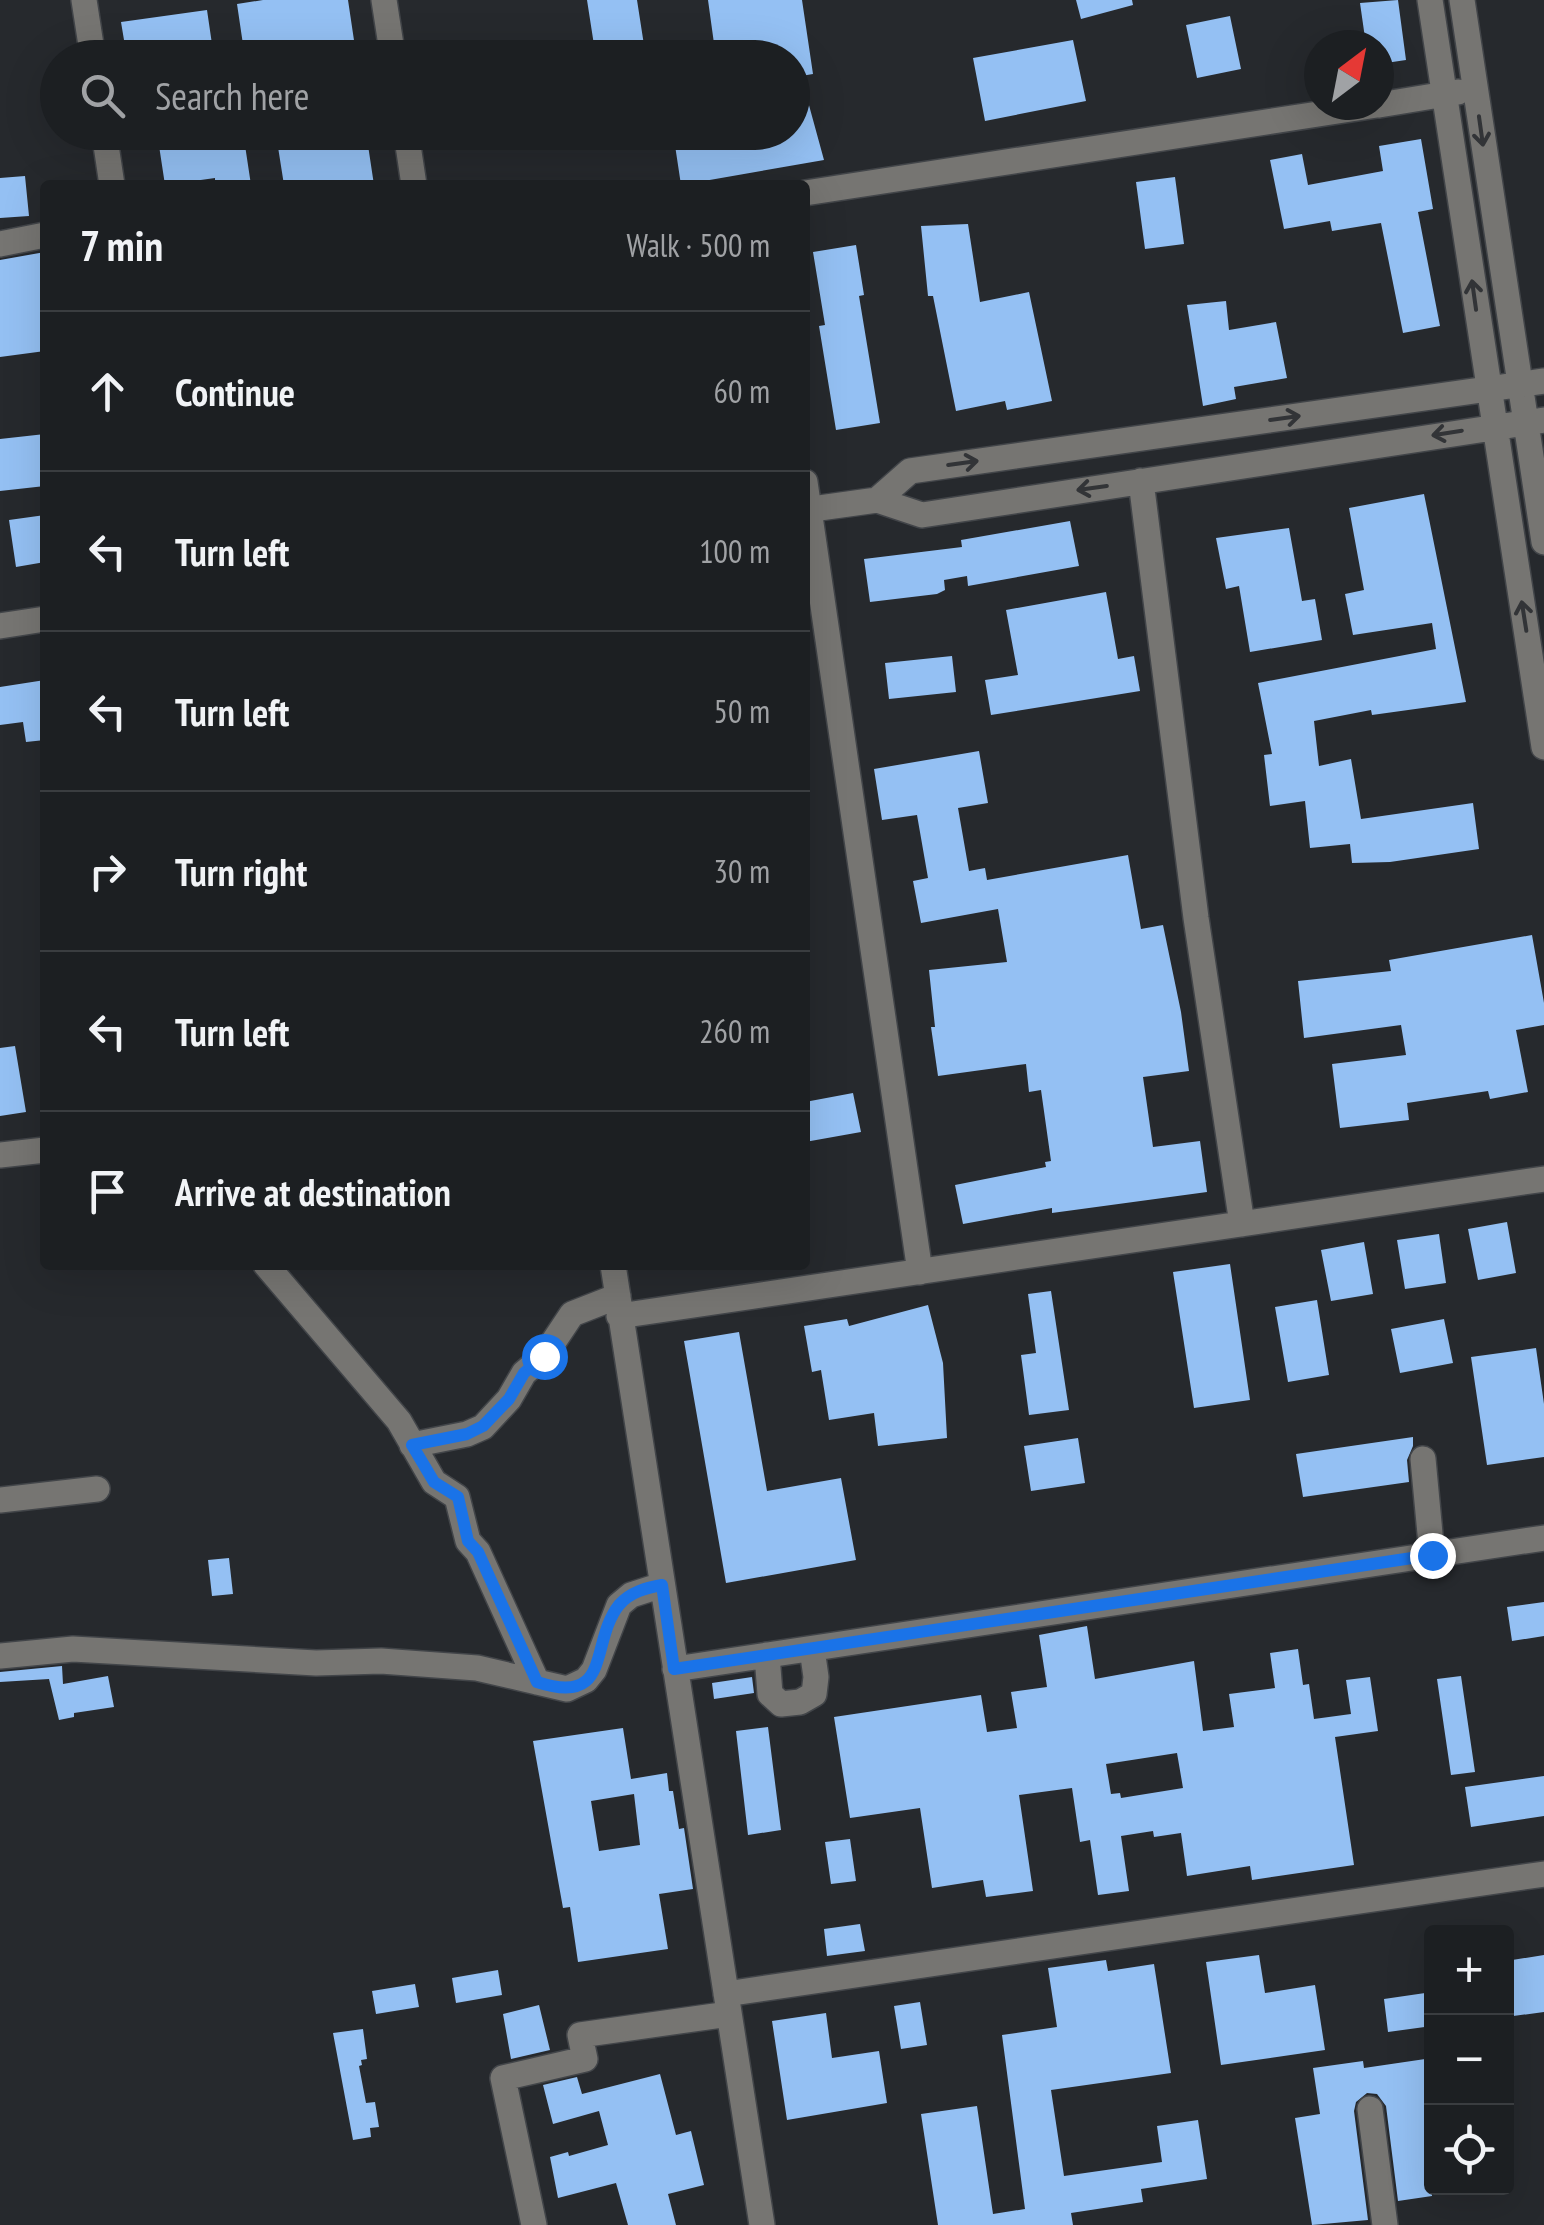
<!DOCTYPE html>
<meta charset="utf-8">
<style>
body{margin:0;font-family:"PT Sans Narrow",sans-serif;background:#292c2f;color:#f1f3f6}
.controls{position:absolute;right:30px;bottom:30px;display:grid;overflow:hidden;border-radius:10px;box-shadow:0 10px 40px #0002}
.controls button{width:90px;height:90px;display:grid;place-items:center;padding:0;border:0;border-bottom:2px solid #3a3d40;background:#1c1f22;color:#f1f3f6;font:50px sans-serif}
.compass{position:absolute;left:1304px;top:30px;width:90px;height:90px;border-radius:50%;background:#1c1f22;box-shadow:0 10px 40px #0002;rotate:32deg}
.stop{position:absolute;width:30px;height:30px;margin:-22px;border:8px solid #1a73e8;border-radius:50%;background:#fff}
.stop.end{background:#1a73e8;border-color:#fff;box-shadow:0 2px 10px #0008}
.list{margin:0;padding:0;list-style:none}
h2{display:flex;justify-content:space-between;align-items:center;height:130px;margin:0;padding:0 40px;font-size:42px}
h2 small{font-size:32px;font-weight:400;color:#a0a2a5}
.list li{display:grid;grid-template-columns:65px 1fr auto;gap:30px;align-items:center;box-sizing:border-box;height:160px;padding:0 40px;border-top:2px solid #3a3d40}
.list b{display:block;font-size:38px;white-space:nowrap}
.list em{font-size:32px;font-style:normal;color:#a0a2a5}
.icon{flex:none;width:55px;height:55px;fill:none;stroke:currentColor;stroke-width:2;stroke-linecap:round;stroke-linejoin:round}
.map{position:relative;flex:none;width:1544px;height:2225px;overflow:hidden}
.search{position:absolute;background:#1c1f22;box-shadow:0 10px 40px #0002;left:40px;top:40px;width:770px;height:110px;display:flex;align-items:center;gap:25px;box-sizing:border-box;padding:0 35px;border-radius:55px;color:#a0a2a5;font-size:38px}
.panel{position:absolute;background:#1c1f22;box-shadow:0 10px 40px #0002;left:40px;top:180px;width:770px;height:1090px;border-radius:10px}
.map>svg:first-child{display:block}
.building{fill:#94c0f3;fill-rule:evenodd}
.lines{fill:none;stroke-linecap:round;stroke-linejoin:round}
.minor-casing{stroke:#424549;stroke-width:28}
.minor{stroke:#767572;stroke-width:25}
.oneway{stroke:#323437}
.route{stroke:#1a73e8;stroke-width:12}
</style>
<div class="map">
<svg width="1544" height="2225" viewBox="0 0 1544 2225">
<rect width="100%" height="100%" fill="#26292d"/>
<!-- building -->
<path class="building" d="M 263,0 L 348,0 L 355,47 L 280,58 L 245,58 L 237,4 Z
M 587,0 L 637,0 L 646,58 L 596,58 Z
M 708,0 L 802,0 L 813,74 L 801,76 L 824,160 L 681,185 L 673,132 L 792,132 L 792,58 L 716,58 Z
M 1076,0 L 1132,0 L 1133,5 L 1081,19 Z
M 1398,0 L 1406,60 L 1379,64 L 1379,45 L 1366,45 L 1360,3 Z
M 207,10 L 213,51 L 171,58 L 127,58 L 121,22 Z
M 1230,16 L 1241,69 L 1197,78 L 1186,25 Z
M 1073,40 L 1086,101 L 985,121 L 973,58 Z
M 207,132 L 243,132 L 251,185 L 215,185 L 215,178 L 165,185 L 158,139 Z
M 309,132 L 366,132 L 374,185 L 284,185 L 278,147 L 311,142 Z
M 1421,139 L 1433,209 L 1418,212 L 1440,326 L 1403,333 L 1381,223 L 1332,231 L 1330,221 L 1284,229 L 1270,160 L 1302,154 L 1308,185 L 1383,171 L 1379,146 Z
M 25,176 L 29,216 L 0,218 L 0,178 Z
M 1175,177 L 1184,244 L 1145,249 L 1136,182 Z
M 968,224 L 980,302 L 1029,292 L 1052,401 L 1007,410 L 1005,401 L 956,411 L 933,296 L 928,296 L 921,226 Z
M 856,245 L 864,295 L 859,296 L 880,423 L 836,430 L 819,326 L 825,325 L 813,252 Z
M 45,252 L 45,351 L 0,357 L 0,260 Z
M 1226,301 L 1229,330 L 1276,322 L 1287,378 L 1234,387 L 1236,399 L 1203,406 L 1187,305 Z
M 45,434 L 45,486 L 0,491 L 0,439 Z
M 1424,494 L 1466,702 L 1372,715 L 1371,710 L 1314,721 L 1319,766 L 1351,759 L 1361,819 L 1473,803 L 1479,849 L 1390,862 L 1352,863 L 1350,844 L 1310,848 L 1305,801 L 1270,806 L 1264,755 L 1272,754 L 1258,683 L 1436,649 L 1432,623 L 1353,635 L 1345,594 L 1364,590 L 1349,508 Z
M 45,515 L 45,562 L 16,567 L 9,520 Z
M 1070,521 L 1079,566 L 968,586 L 967,576 L 944,580 L 945,590 L 937,594 L 870,602 L 864,559 L 962,547 L 961,540 Z
M 1289,528 L 1302,601 L 1315,599 L 1322,640 L 1250,652 L 1239,586 L 1226,589 L 1216,538 Z
M 1106,592 L 1118,659 L 1134,656 L 1140,691 L 991,715 L 985,680 L 1018,675 L 1006,610 Z
M 952,656 L 956,692 L 889,699 L 885,663 Z
M 45,680 L 45,740 L 26,742 L 23,722 L 0,725 L 0,687 Z
M 979,751 L 988,803 L 958,808 L 969,871 L 985,868 L 987,880 L 1128,855 L 1141,929 L 1163,925 L 1181,1012 L 1189,1071 L 1143,1077 L 1153,1147 L 1200,1141 L 1207,1192 L 1052,1213 L 1052,1208 L 963,1224 L 955,1185 L 1046,1167 L 1045,1162 L 1051,1161 L 1041,1090 L 1029,1092 L 1026,1064 L 938,1076 L 931,1027 L 935,1027 L 929,970 L 1007,962 L 998,909 L 921,923 L 913,881 L 928,878 L 917,815 L 882,820 L 874,769 Z
M 1532,935 L 1544,1003 L 1544,1025 L 1516,1030 L 1528,1092 L 1490,1099 L 1488,1091 L 1407,1103 L 1409,1120 L 1340,1128 L 1332,1064 L 1406,1055 L 1401,1025 L 1304,1038 L 1298,981 L 1391,971 L 1389,960 Z
M 15,1046 L 26,1112 L 0,1116 L 0,1048 Z
M 853,1093 L 861,1132 L 805,1142 L 805,1102 Z
M 1507,1222 L 1516,1273 L 1478,1280 L 1468,1229 Z
M 1439,1234 L 1446,1283 L 1405,1289 L 1397,1240 Z
M 1364,1242 L 1373,1294 L 1331,1301 L 1321,1250 Z
M 1230,1264 L 1250,1400 L 1194,1408 L 1173,1272 Z
M 1051,1291 L 1069,1410 L 1029,1415 L 1021,1355 L 1036,1353 L 1028,1294 Z
M 1317,1300 L 1329,1375 L 1288,1382 L 1275,1307 Z
M 928,1305 L 943,1363 L 947,1438 L 878,1446 L 874,1413 L 829,1420 L 821,1370 L 812,1372 L 804,1326 L 847,1319 L 849,1326 Z
M 1444,1319 L 1453,1363 L 1400,1373 L 1391,1329 Z
M 739,1332 L 767,1491 L 841,1478 L 856,1560 L 726,1583 L 684,1341 Z
M 1536,1348 L 1544,1404 L 1544,1457 L 1487,1465 L 1471,1357 Z
M 1413,1437 L 1413,1446 L 1407,1460 L 1409,1482 L 1303,1497 L 1296,1454 Z
M 1078,1438 L 1085,1483 L 1031,1491 L 1024,1446 Z
M 229,1558 L 233,1594 L 212,1596 L 208,1560 Z
M 1544,1602 L 1544,1636 L 1512,1641 L 1507,1607 Z
M 1087,1626 L 1095,1679 L 1194,1661 L 1203,1731 L 1234,1727 L 1229,1694 L 1275,1688 L 1270,1653 L 1298,1649 L 1303,1685 L 1309,1684 L 1314,1719 L 1351,1714 L 1346,1680 L 1370,1677 L 1378,1731 L 1335,1737 L 1354,1865 L 1252,1880 L 1250,1866 L 1187,1876 L 1181,1833 L 1154,1837 L 1153,1831 L 1121,1836 L 1129,1891 L 1098,1895 L 1090,1840 L 1080,1842 L 1072,1788 L 1019,1795 L 1033,1891 L 986,1897 L 983,1880 L 932,1888 L 920,1808 L 850,1818 L 834,1717 L 981,1695 L 987,1732 L 1017,1728 L 1011,1692 L 1047,1687 L 1039,1635 ZM 1177,1753 L 1183,1788 L 1121,1798 L 1120,1793 L 1111,1794 L 1106,1764 Z
M 62,1666 L 63,1684 L 108,1676 L 114,1707 L 74,1713 L 74,1717 L 59,1720 L 49,1679 L 0,1682 L 0,1672 Z
M 1461,1676 L 1475,1772 L 1451,1775 L 1437,1679 Z
M 752,1677 L 754,1693 L 714,1699 L 712,1683 Z
M 768,1727 L 781,1830 L 748,1835 L 736,1731 Z
M 623,1728 L 631,1779 L 667,1773 L 669,1791 L 673,1791 L 679,1829 L 684,1828 L 693,1889 L 659,1894 L 668,1949 L 578,1962 L 570,1907 L 563,1908 L 533,1741 ZM 634,1794 L 640,1845 L 599,1851 L 591,1801 Z
M 1544,1776 L 1544,1816 L 1471,1827 L 1465,1787 Z
M 850,1839 L 856,1881 L 831,1884 L 825,1842 Z
M 860,1924 L 865,1951 L 827,1956 L 824,1929 Z
M 1259,1955 L 1265,1993 L 1315,1985 L 1325,2050 L 1221,2065 L 1206,1962 Z
M 1544,1955 L 1544,2012 L 1506,2017 L 1506,1961 Z
M 1106,1960 L 1108,1971 L 1154,1964 L 1171,2073 L 1051,2090 L 1064,2176 L 1162,2162 L 1157,2126 L 1198,2120 L 1207,2179 L 1141,2189 L 1143,2202 L 1071,2213 L 1073,2225 L 938,2225 L 921,2114 L 977,2106 L 993,2214 L 1025,2209 L 1002,2035 L 1057,2027 L 1048,1968 Z
M 498,1970 L 502,1995 L 456,2003 L 452,1978 Z
M 415,1984 L 419,2007 L 376,2014 L 372,1991 Z
M 1432,1992 L 1432,2026 L 1388,2032 L 1384,1999 Z
M 920,2002 L 927,2045 L 901,2049 L 894,2006 Z
M 539,2005 L 550,2050 L 511,2059 L 503,2014 Z
M 826,2013 L 832,2058 L 879,2051 L 887,2103 L 787,2120 L 772,2021 Z
M 363,2029 L 367,2059 L 361,2060 L 362,2065 L 359,2066 L 366,2103 L 375,2102 L 379,2127 L 370,2128 L 371,2137 L 353,2140 L 333,2033 Z
M 1432,2058 L 1432,2196 L 1398,2201 L 1386,2106 L 1377,2094 L 1367,2093 L 1356,2102 L 1354,2111 L 1368,2220 L 1312,2225 L 1295,2118 L 1320,2114 L 1313,2068 L 1363,2061 L 1364,2068 Z
M 660,2074 L 676,2135 L 691,2131 L 704,2185 L 668,2194 L 676,2225 L 628,2225 L 616,2183 L 558,2198 L 550,2157 L 568,2152 L 569,2156 L 608,2145 L 599,2111 L 553,2124 L 543,2085 L 577,2077 L 582,2094 Z"/>
<g class="lines">
<!-- minor casing -->
<g class="minor-casing">
<path id="minor" d="M 84,0 L 93,58
M 384,0 L 393,58
M 1430,0 L 1544,747
M 1462,0 L 1544,542
M 1379,105 L 1458,92
M 104,132 L 112,185
M 406,132 L 414,185
M 805,193 L 1377,105
M 0,244 L 45,235
M 1141,481 L 1196,918 L 1242,1224
M 805,482 L 920,1272
M 877,500 L 910,471 L 1544,381
M 805,510 L 877,500 L 922,515 L 1544,420
M 0,626 L 45,619
M 0,1155 L 45,1150
M 266,1265 L 399,1421 L 434,1482 L 457,1497 L 468,1541 L 478,1552 L 537,1682
M 613,1265 L 762,2225
M 619,1316 L 1544,1179
M 412,1445 L 467,1434 L 483,1427 L 509,1399 L 524,1373 L 544,1356 L 572,1314 L 618,1296
M 1423,1459 L 1432,1555
M 0,1500 L 97,1489
M 767,1655 L 770,1694 L 781,1704 L 800,1702 L 814,1694 L 816,1677 L 812,1649
M 0,1656 L 73,1649 L 316,1663 L 381,1661 L 477,1668 L 567,1689 L 586,1680 L 594,1670 L 619,1605 L 631,1595 L 662,1585
M 675,1669 L 1544,1538
M 726,1994 L 1544,1874
M 1370,2109 L 1385,2225
M 534,2225 L 503,2078 L 585,2059 L 580,2035 L 729,2014"/>
</g>
<!-- minor -->
<use href="#minor" class="minor"/>
</g>
<!-- one-way arrows -->
<defs><path id="oneway-shaft" d="M-6 0H5M1.5-3L5.5 0L1.5 3" fill="none" stroke-width="1.6" stroke-linecap="round" stroke-linejoin="round" transform="scale(2.5)"/></defs>
<g class="oneway">
<use href="#oneway-shaft" transform="translate(1481 131) rotate(82)"/>
<use href="#oneway-shaft" transform="translate(1474 295) rotate(-98)"/>
<use href="#oneway-shaft" transform="translate(1285 418) rotate(-8)"/>
<use href="#oneway-shaft" transform="translate(1447 433) rotate(171)"/>
<use href="#oneway-shaft" transform="translate(963 463) rotate(-8)"/>
<use href="#oneway-shaft" transform="translate(1092 488) rotate(172)"/>
<use href="#oneway-shaft" transform="translate(1524 616) rotate(-99)"/>
</g>
<g class="lines">
<!-- route -->
<path class="route" d="M 544,1356 L 524,1373 L 509,1399 L 483,1426 L 467,1434 L 412,1445 L 434,1482 L 458,1497 L 468,1541 L 478,1552 L 537,1682 C 613,1707 589,1643 619,1605 C 630,1592 646,1588 662,1585 L 674,1669 L 1432,1555"/>
</g>
</svg>
<div class="controls">
<button>+</button>
<button>−</button>
<button><svg class="icon" aria-label="locate" viewBox="0 0 24 24"><circle cx="12" cy="12" r="6"/><path d="M12 2v4M12 18v4M2 12h4M18 12h4"/></svg></button>
</div>
<svg class="compass" viewBox="-18 -18 36 36"><path d="M0-13l5 13h-10z" fill="#e53935"/><path d="M0 13l5-13h-10z" fill="#a0a2a5"/></svg>
<div class="stop" style="left:544px;top:1356px"></div>
<div class="stop end" style="left:1432px;top:1555px"></div>
<div class="search"><svg class="icon" aria-label="search" viewBox="0 0 24 24"><circle cx="10" cy="10" r="6"/><path d="M15 15l6 6"/></svg>Search here</div>
<section class="panel">
<h2>7 min<small>Walk · 500 m</small></h2>
<ul class="list">
<li><svg class="icon" aria-label="ahead" viewBox="0 0 24 24"><path d="M12 20V5M6 11l6-6 6 6"/></svg><div><b>Continue</b></div><em>60 m</em></li>
<li><svg class="icon" aria-label="left" viewBox="0 0 24 24"><path d="M17 20v-9H6M10 6l-5 5 5 5"/></svg><div><b>Turn left</b></div><em>100 m</em></li>
<li><svg class="icon" aria-label="left" viewBox="0 0 24 24"><path d="M17 20v-9H6M10 6l-5 5 5 5"/></svg><div><b>Turn left</b></div><em>50 m</em></li>
<li><svg class="icon" aria-label="right" viewBox="0 0 24 24"><path d="M7 20v-9h11M14 6l5 5-5 5"/></svg><div><b>Turn right</b></div><em>30 m</em></li>
<li><svg class="icon" aria-label="left" viewBox="0 0 24 24"><path d="M17 20v-9H6M10 6l-5 5 5 5"/></svg><div><b>Turn left</b></div><em>260 m</em></li>
<li><svg class="icon" aria-label="arrive" viewBox="0 0 24 24"><path d="M6 21V4h12l-3 4 3 4H6"/></svg><div><b>Arrive at destination</b></div></li>
</ul>
</section>
</div>
